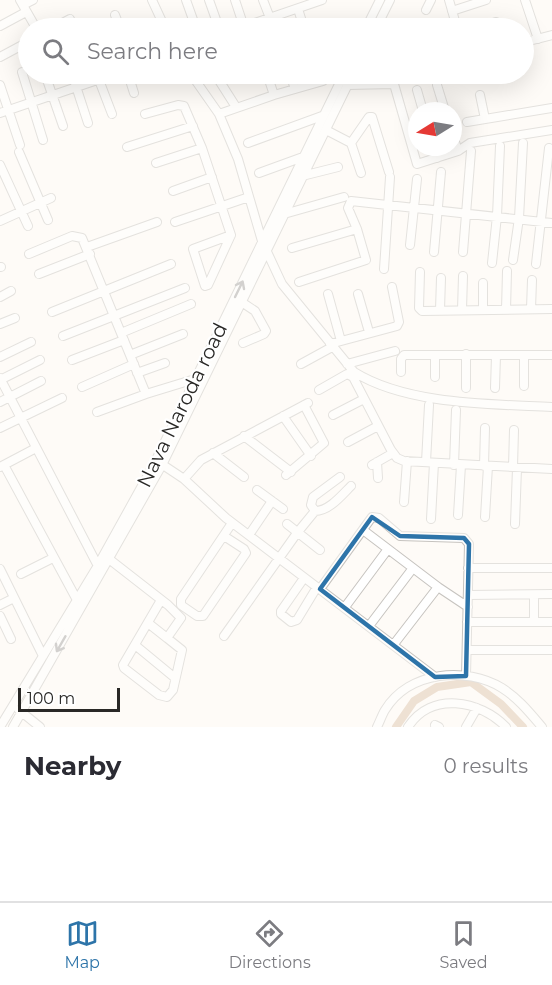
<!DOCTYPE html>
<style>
body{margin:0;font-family:Montserrat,sans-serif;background:#f7f7f7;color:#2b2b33}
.compass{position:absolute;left:408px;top:102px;width:54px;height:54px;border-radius:50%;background:#fff;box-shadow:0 6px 24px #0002;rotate:259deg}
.scale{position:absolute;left:18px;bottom:15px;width:102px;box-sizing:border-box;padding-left:6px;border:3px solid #292826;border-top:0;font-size:16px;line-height:21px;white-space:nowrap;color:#292826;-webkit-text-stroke:4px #fff;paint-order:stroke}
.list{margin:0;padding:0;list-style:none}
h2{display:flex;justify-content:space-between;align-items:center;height:78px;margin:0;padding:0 24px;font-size:26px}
h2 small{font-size:20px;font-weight:400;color:#7c7c81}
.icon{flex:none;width:33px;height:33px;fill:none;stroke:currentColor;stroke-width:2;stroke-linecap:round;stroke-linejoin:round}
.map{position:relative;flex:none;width:552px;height:727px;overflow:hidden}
.search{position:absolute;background:#fff;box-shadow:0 6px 24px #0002;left:18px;right:18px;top:18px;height:66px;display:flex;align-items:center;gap:15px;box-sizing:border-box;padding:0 21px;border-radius:33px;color:#7c7c81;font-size:22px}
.sheet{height:174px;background:#fff}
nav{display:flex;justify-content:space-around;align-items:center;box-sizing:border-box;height:84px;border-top:2px solid #e1e1e2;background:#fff;font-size:16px;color:#7c7c81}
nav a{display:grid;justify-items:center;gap:3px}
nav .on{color:#2d74a9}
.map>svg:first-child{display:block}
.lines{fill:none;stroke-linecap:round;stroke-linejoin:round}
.canal{stroke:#dcc0a7;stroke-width:8}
.minor-casing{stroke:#c6c3bf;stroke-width:10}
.minor{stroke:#fff;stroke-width:8}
.oneway{stroke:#9f9e9d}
.marked{fill:none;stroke:#2d74a9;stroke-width:4.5;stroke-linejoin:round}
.labels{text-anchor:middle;stroke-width:4.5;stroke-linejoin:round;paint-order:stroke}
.street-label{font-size:20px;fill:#292826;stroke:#fff}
</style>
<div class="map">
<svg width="552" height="727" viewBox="0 0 552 727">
<rect width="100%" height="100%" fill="#fefbf7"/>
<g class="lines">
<!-- canal -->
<path class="canal" d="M 396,727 L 414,701 L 437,687 L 471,682 L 501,704 L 523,727"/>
<!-- minor casing -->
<g class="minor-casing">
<path id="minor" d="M 20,0 L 36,28
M 152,0 L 165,28
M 186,0 L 196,28
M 209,0 L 219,28
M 235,0 L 244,27
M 263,0 L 270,18
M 449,0 L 457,28
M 525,0 L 538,39
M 23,5 L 33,0
M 298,9 L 304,28
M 426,10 L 431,0
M 452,11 L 486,0
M 115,15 L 120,28
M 0,26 L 26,12
M 53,28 L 70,19
M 240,28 L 322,0
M 366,28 L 380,0
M 376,28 L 390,0
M 430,28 L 455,21
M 476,28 L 496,22
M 525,42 L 552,35
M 0,57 L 28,42
M 22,72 L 43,140
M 45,74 L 63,126
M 72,74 L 88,123
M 128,74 L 134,93
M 191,74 L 219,114 L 238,159 L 262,241 L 282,284 L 354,372 C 407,405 491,404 552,407
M 215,74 L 236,107
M 267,74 L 274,95
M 290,74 L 295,89
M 99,80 L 112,114
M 0,85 L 20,145
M 347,85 L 394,84 L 417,164 L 458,151 L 470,143 L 552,130
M 437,85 L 445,111
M 417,90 L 423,111
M 480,95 L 485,119
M 0,113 L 115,74
M 145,114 L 178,105 L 184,106 L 202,148 L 231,235 L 208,285 L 205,286 L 193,249 L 231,235
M 219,114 L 274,95 L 323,81
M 467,122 L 552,108
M 326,130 L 351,143 L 369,117 L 372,117 L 389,172
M 453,136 L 458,151
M 248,143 L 322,116
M 351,143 L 361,173
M 127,147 L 193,126
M 434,147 L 437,158
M 19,152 L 48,220
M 156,163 L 202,148
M 0,165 L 28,226
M 259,173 L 303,157
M 302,176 L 338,167
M 173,191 L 212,177
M 284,214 L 344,197
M 0,221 L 51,198
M 175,222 L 249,197
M 357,229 L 348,208 L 351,201 L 552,223
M 410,245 L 417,179
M 87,247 L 157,222
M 292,248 L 357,229 L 366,260 L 299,282
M 434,252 L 441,172
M 463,252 L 471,151
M 29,254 L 72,236 L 82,238 L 146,394 L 195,379
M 513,260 L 519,218 L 523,143
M 492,263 L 497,216 L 500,146
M 536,264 L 549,148
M 0,267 L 1,267
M 384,269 L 390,177
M 420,272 L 419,308 L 422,311 L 552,309
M 39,274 L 90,254
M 328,294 L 341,341
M 358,294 L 369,332
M 0,297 L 11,291
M 243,303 L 255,311 L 266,331 L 264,334 L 243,343
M 531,309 L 532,280
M 440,310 L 441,278
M 462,310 L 463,276
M 483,310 L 483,283
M 506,310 L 507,271
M 52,312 L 171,264
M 0,324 L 15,318
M 121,333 L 191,304
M 63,336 L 185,288
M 330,344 L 397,326 L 399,322 L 392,287
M 466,354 L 466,388
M 130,355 L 183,334
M 0,357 L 31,342
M 72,360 L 124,340
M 301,364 L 332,347
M 347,364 L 395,351
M 401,372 L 401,359 L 404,355 L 552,355
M 137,373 L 165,363
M 435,377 L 435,355
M 0,378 L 99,568
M 0,380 L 40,360
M 524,386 L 524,355
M 82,387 L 134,364
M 495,388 L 496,355
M 319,390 L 347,374 L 353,377 L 391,450 L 397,458 L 404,461 L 552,469
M 0,402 L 41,381
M 97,412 L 146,394
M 333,415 L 364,399
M 283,416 L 311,456
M 0,428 L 62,398
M 244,436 L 291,472
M 348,442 L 378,426
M 213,453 L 244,477
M 377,462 L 378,478
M 426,462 L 429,405
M 160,463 L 184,479 L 226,518 L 435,677
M 4,465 L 77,600
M 372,465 L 393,453
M 454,465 L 456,410
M 484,466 L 485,428
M 0,467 L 36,448
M 513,467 L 514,430
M 286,475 L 324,443 L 304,405
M 184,479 L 201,460 L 308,403
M 257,490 L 283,509
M 404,502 L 407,461
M 315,511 C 329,511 341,496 351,486
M 458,515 L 461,465
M 485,517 L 488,466
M 431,519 L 434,463
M 287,524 L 320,550
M 515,524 L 517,468
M 363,530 L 438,587 L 468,607
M 249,535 L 272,501
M 224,536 L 244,549 L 246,553 L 203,616 L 197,616 L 181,605 L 181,599 L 232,523
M 109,559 L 168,605 L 181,618 L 167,638 L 182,650 L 173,690 L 167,697 L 159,695 L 124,668 L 123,665 L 161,600
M 468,568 L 552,568
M 0,569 L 43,656
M 21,574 L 53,558
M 304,578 L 281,611 L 281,614 L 291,622 L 297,620 L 317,587
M 320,589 L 372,517 L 379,518 L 400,536 L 464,538 L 469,544 L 466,676
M 468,595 L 552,594
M 0,605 L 14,598
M 345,607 L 388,549
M 0,616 L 11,639
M 467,622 L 552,622
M 534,622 L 534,595
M 148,623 L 167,638
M 369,626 L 413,568
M 224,636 L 297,533 L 315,511 L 311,505 L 313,497 L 340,477
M 394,644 L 438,587
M 135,645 L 175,678
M 467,650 L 552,650
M 19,710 L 40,727
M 435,725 L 439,727
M 0,727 L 97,567 L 153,466 L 344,74
M 13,727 L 162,465 L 353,74
M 377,727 C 380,721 382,715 385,710 C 409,671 466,666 502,688 C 518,698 530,713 542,727
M 408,727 C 431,691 480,700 506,727
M 466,727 L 477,708"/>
</g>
<!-- minor -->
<use href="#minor" class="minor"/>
</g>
<!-- one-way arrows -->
<defs><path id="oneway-shaft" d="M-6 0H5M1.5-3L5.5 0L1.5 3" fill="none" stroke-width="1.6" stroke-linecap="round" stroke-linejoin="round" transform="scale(1.5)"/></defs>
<g class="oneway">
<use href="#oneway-shaft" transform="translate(239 289) rotate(-64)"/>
<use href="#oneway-shaft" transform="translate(61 644) rotate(120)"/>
</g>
<!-- marked area -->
<path d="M0 0H552V727H0ZM 372,517 L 400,536 L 464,538 L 469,544 L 466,676 L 435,677 L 320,589 Z" fill="#fefbf7" fill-opacity=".55" fill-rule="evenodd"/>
<path class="marked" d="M 372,517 L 400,536 L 464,538 L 469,544 L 466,676 L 435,677 L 320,589 Z"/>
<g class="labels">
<!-- street labels -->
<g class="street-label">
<text transform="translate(182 405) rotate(-64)" y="7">Nava Naroda road</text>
</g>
</g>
</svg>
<svg class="compass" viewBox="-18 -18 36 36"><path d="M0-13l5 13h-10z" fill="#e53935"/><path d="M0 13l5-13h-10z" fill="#7c7c81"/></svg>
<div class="scale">100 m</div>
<div class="search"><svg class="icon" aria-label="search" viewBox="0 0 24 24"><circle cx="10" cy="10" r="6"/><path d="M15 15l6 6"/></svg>Search here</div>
</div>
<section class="sheet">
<h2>Nearby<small>0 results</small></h2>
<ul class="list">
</ul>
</section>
<nav>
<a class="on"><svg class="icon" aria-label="map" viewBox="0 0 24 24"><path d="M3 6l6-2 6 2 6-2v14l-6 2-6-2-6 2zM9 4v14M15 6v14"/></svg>Map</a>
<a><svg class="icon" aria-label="directions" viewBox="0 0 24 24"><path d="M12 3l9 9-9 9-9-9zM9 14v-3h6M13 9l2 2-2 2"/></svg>Directions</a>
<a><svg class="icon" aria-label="saved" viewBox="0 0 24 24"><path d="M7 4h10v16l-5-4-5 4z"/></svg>Saved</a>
</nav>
